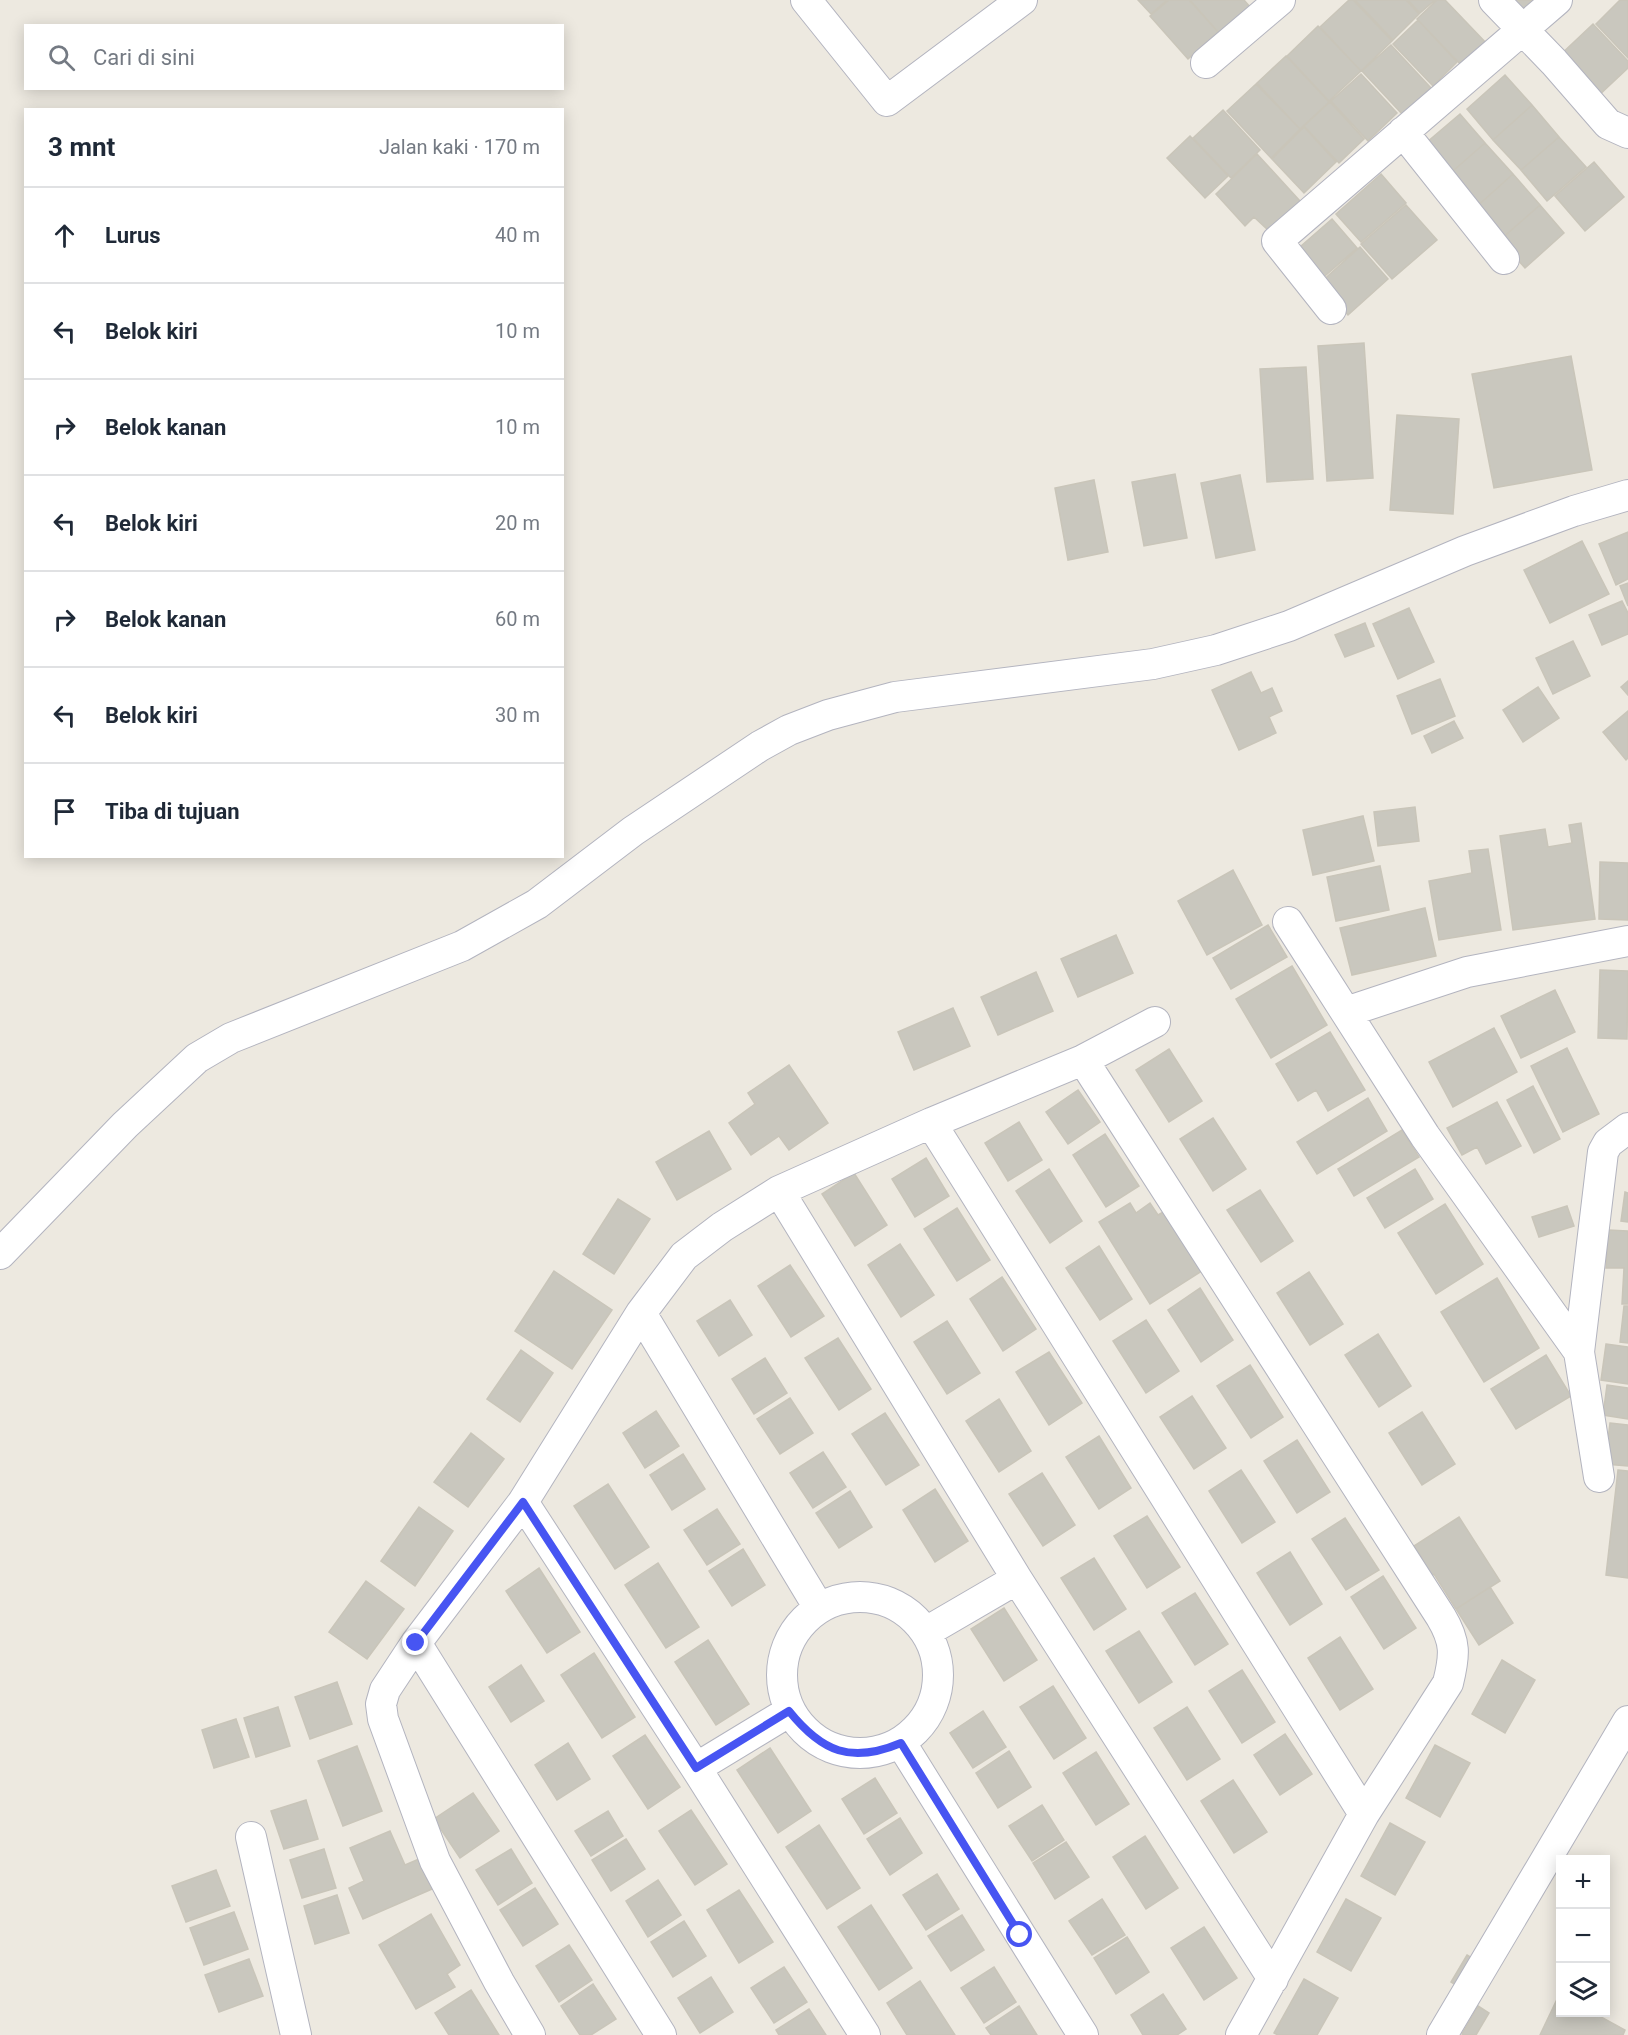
<!DOCTYPE html>
<html lang="id">
<meta charset="utf-8">
<style>
body{margin:0;font-family:Roboto,sans-serif;background:#f2f2f3;color:#1f2937}
.controls{position:absolute;right:18px;bottom:18px;display:grid;overflow:hidden;border-radius:0px;box-shadow:0 3px 15px #0003}
.controls button{width:54px;height:54px;display:grid;place-items:center;padding:0;border:0;border-bottom:2px solid #e0e1e3;background:#fff;color:#1f2937;font:30px sans-serif}
.stop{position:absolute;width:18px;height:18px;margin:-14px;border:4px solid #4755f2;border-radius:50%;background:#fff}
.stop.end{background:#4755f2;border-color:#fff;box-shadow:0 2px 6px #0008}
.list{margin:0;padding:0;list-style:none}
h2{display:flex;justify-content:space-between;align-items:center;height:78px;margin:0;padding:0 24px;font-size:26px}
h2 small{font-size:20px;font-weight:400;color:#747a83}
.list li{display:grid;grid-template-columns:39px 1fr auto;gap:18px;align-items:center;box-sizing:border-box;height:96px;padding:0 24px;border-top:2px solid #e0e1e3}
.list b{display:block;font-size:22px;white-space:nowrap}
.list em{font-size:20px;font-style:normal;color:#747a83}
.icon{flex:none;width:33px;height:33px;fill:none;stroke:currentColor;stroke-width:2;stroke-linecap:round;stroke-linejoin:round}
.map{position:relative;flex:none;width:1628px;height:2035px;overflow:hidden}
.search{position:absolute;background:#fff;box-shadow:0 3px 15px #0003;left:24px;top:24px;width:540px;height:66px;display:flex;align-items:center;gap:15px;box-sizing:border-box;padding:0 21px;border-radius:0px;color:#747a83;font-size:22px}
.panel{position:absolute;background:#fff;box-shadow:0 3px 15px #0003;left:24px;top:108px;width:540px;height:750px;border-radius:0px}
.map>svg:first-child{display:block}
.building{fill:#c9c7be;stroke:#c9c5b9;stroke-width:1.5}
.lines{fill:none;stroke-linecap:round;stroke-linejoin:round}
.minor-casing{stroke:#b3b4bf;stroke-width:32}
.minor{stroke:#fff;stroke-width:30}
.route{stroke:#4755f2;stroke-width:8}
</style>
<div class="map">
<svg width="1628" height="2035" viewBox="0 0 1628 2035">
<rect width="100%" height="100%" fill="#ede9e0"/>
<!-- building -->
<path class="building" d="M 1138,0 L 1167,0 L 1151,14 Z
M 1169,0 L 1189,0 L 1218,32 L 1188,59 L 1150,16 Z
M 1190,0 L 1244,0 L 1250,7 L 1220,34 Z
M 1349,0 L 1353,0 L 1392,41 L 1361,71 L 1320,27 Z
M 1355,0 L 1406,0 L 1419,14 L 1393,40 Z
M 1408,0 L 1435,0 L 1420,13 Z
M 1437,0 L 1445,0 L 1489,46 L 1465,69 L 1417,19 Z
M 1507,0 L 1545,0 L 1525,19 Z
M 1620,0 L 1628,0 L 1628,58 L 1596,24 Z
M 1418,20 L 1457,62 L 1433,86 L 1393,44 Z
M 1593,24 L 1628,61 L 1628,68 L 1595,99 L 1557,58 Z
M 1318,26 L 1361,71 L 1329,101 L 1287,56 Z
M 1391,45 L 1431,88 L 1403,115 L 1362,71 Z
M 1286,56 L 1329,102 L 1300,129 L 1257,83 Z
M 1361,74 L 1397,113 L 1368,141 L 1331,101 Z
M 1505,75 L 1532,105 L 1493,140 L 1467,109 Z
M 1256,84 L 1300,129 L 1271,158 L 1227,111 Z
M 1330,102 L 1364,139 L 1339,163 L 1304,126 Z
M 1532,105 L 1559,137 L 1521,170 L 1493,140 Z
M 1223,110 L 1260,150 L 1231,178 L 1193,138 Z
M 1460,114 L 1485,143 L 1446,177 L 1420,148 Z
M 1304,127 L 1336,162 L 1304,193 L 1272,159 Z
M 1190,136 L 1228,176 L 1205,198 L 1167,158 Z
M 1559,137 L 1586,167 L 1547,201 L 1521,170 Z
M 1485,143 L 1513,174 L 1474,209 L 1446,177 Z
M 1257,154 L 1300,201 L 1269,231 L 1254,217 L 1245,226 L 1216,194 Z
M 1594,162 L 1624,197 L 1585,231 L 1555,196 Z
M 1381,174 L 1406,203 L 1361,242 L 1336,214 Z
M 1513,174 L 1540,205 L 1500,240 L 1474,209 Z
M 1406,205 L 1437,240 L 1392,279 L 1361,244 Z
M 1540,205 L 1564,233 L 1525,268 L 1500,240 Z
M 1332,219 L 1357,248 L 1318,282 L 1293,253 Z
M 1360,247 L 1388,279 L 1348,315 L 1320,283 Z
M 1364,343 L 1373,478 L 1327,481 L 1318,346 Z
M 1571,356 L 1592,470 L 1494,488 L 1472,374 Z
M 1306,367 L 1313,479 L 1267,482 L 1260,369 Z
M 1397,415 L 1459,419 L 1453,514 L 1390,510 Z
M 1175,474 L 1187,538 L 1144,546 L 1132,482 Z
M 1240,475 L 1255,550 L 1216,558 L 1201,483 Z
M 1094,480 L 1108,552 L 1068,560 L 1055,488 Z
M 1628,532 L 1628,579 L 1616,585 L 1599,544 Z
M 1582,541 L 1609,594 L 1550,623 L 1524,570 Z
M 1628,583 L 1628,606 L 1620,586 Z
M 1622,601 L 1628,613 L 1628,634 L 1602,645 L 1589,615 Z
M 1409,608 L 1434,662 L 1398,679 L 1373,624 Z
M 1365,623 L 1374,646 L 1345,657 L 1335,635 Z
M 1573,641 L 1590,676 L 1553,694 L 1536,658 Z
M 1251,672 L 1261,693 L 1272,688 L 1282,711 L 1269,717 L 1276,733 L 1239,750 L 1212,690 Z
M 1440,679 L 1455,716 L 1412,734 L 1397,696 Z
M 1628,681 L 1628,695 L 1621,687 Z
M 1538,687 L 1559,718 L 1523,742 L 1503,710 Z
M 1628,711 L 1628,758 L 1626,760 L 1603,732 Z
M 1454,721 L 1463,738 L 1432,753 L 1424,736 Z
M 1415,807 L 1419,841 L 1378,846 L 1374,812 Z
M 1363,816 L 1374,861 L 1313,875 L 1303,830 Z
M 1581,823 L 1595,919 L 1513,930 L 1500,836 L 1545,829 L 1548,847 L 1572,843 L 1569,825 Z
M 1488,849 L 1501,930 L 1439,940 L 1429,881 L 1472,873 L 1469,851 Z
M 1600,862 L 1628,863 L 1628,920 L 1599,919 Z
M 1380,866 L 1389,910 L 1336,921 L 1327,877 Z
M 1233,870 L 1262,925 L 1207,955 L 1178,901 Z
M 1425,908 L 1436,956 L 1352,975 L 1340,928 Z
M 1268,925 L 1287,957 L 1231,989 L 1213,958 Z
M 1116,935 L 1133,973 L 1078,997 L 1061,959 Z
M 1292,966 L 1327,1025 L 1271,1058 L 1236,999 Z
M 1600,970 L 1628,971 L 1627,1039 L 1598,1038 Z
M 1036,972 L 1053,1011 L 998,1035 L 981,997 Z
M 1555,990 L 1575,1032 L 1521,1058 L 1501,1016 Z
M 953,1008 L 970,1046 L 914,1070 L 898,1032 Z
M 1494,1028 L 1517,1072 L 1453,1107 L 1429,1062 Z
M 1330,1032 L 1365,1090 L 1328,1111 L 1316,1090 L 1298,1101 L 1276,1064 Z
M 1567,1048 L 1599,1114 L 1563,1132 L 1531,1066 Z
M 1169,1049 L 1202,1101 L 1169,1122 L 1136,1070 Z
M 789,1065 L 828,1123 L 789,1150 L 779,1136 L 751,1155 L 729,1123 L 755,1104 L 748,1093 Z
M 1533,1086 L 1560,1139 L 1534,1153 L 1507,1100 Z
M 1078,1090 L 1100,1122 L 1068,1144 L 1046,1112 Z
M 1368,1098 L 1387,1131 L 1317,1174 L 1297,1142 Z
M 1497,1102 L 1521,1146 L 1486,1164 L 1477,1147 L 1462,1155 L 1447,1128 Z
M 1213,1118 L 1246,1169 L 1213,1191 L 1180,1139 Z
M 1019,1122 L 1042,1160 L 1008,1181 L 985,1143 Z
M 1402,1130 L 1419,1157 L 1354,1196 L 1338,1169 Z
M 709,1131 L 731,1169 L 677,1200 L 656,1162 Z
M 1105,1134 L 1139,1186 L 1106,1207 L 1073,1155 Z
M 926,1158 L 949,1196 L 915,1217 L 892,1179 Z
M 1049,1169 L 1082,1221 L 1050,1243 L 1016,1191 Z
M 1415,1169 L 1433,1199 L 1385,1228 L 1367,1198 Z
M 854,1173 L 887,1225 L 855,1246 L 822,1194 Z
M 1260,1190 L 1293,1241 L 1261,1262 L 1227,1210 Z
M 1625,1192 L 1628,1193 L 1628,1222 L 1621,1221 Z
M 618,1199 L 650,1219 L 614,1274 L 583,1254 Z
M 1130,1203 L 1136,1213 L 1150,1203 L 1158,1215 L 1167,1210 L 1205,1269 L 1150,1304 L 1099,1222 Z
M 1445,1204 L 1483,1264 L 1436,1294 L 1398,1233 Z
M 1567,1206 L 1574,1226 L 1539,1237 L 1532,1217 Z
M 957,1208 L 990,1260 L 957,1281 L 924,1229 Z
M 1608,1230 L 1628,1231 L 1628,1304 L 1622,1304 L 1624,1268 L 1606,1268 Z
M 900,1244 L 934,1295 L 901,1317 L 868,1265 Z
M 1099,1246 L 1132,1299 L 1100,1320 L 1066,1268 Z
M 790,1265 L 824,1316 L 791,1337 L 758,1286 Z
M 554,1271 L 612,1310 L 572,1369 L 515,1331 Z
M 1309,1272 L 1343,1324 L 1310,1345 L 1277,1293 Z
M 1002,1277 L 1036,1329 L 1003,1351 L 970,1299 Z
M 1497,1278 L 1539,1348 L 1484,1382 L 1441,1312 Z
M 1200,1288 L 1233,1340 L 1201,1362 L 1168,1310 Z
M 730,1300 L 752,1335 L 719,1356 L 697,1321 Z
M 1624,1306 L 1628,1306 L 1628,1343 L 1620,1342 Z
M 1146,1320 L 1179,1371 L 1146,1393 L 1113,1341 Z
M 947,1321 L 980,1373 L 947,1394 L 914,1342 Z
M 1378,1334 L 1411,1386 L 1379,1407 L 1345,1355 Z
M 838,1338 L 871,1389 L 839,1410 L 805,1358 Z
M 1606,1344 L 1628,1347 L 1628,1384 L 1601,1380 Z
M 521,1350 L 553,1373 L 520,1422 L 487,1399 Z
M 1049,1352 L 1082,1403 L 1049,1425 L 1016,1372 Z
M 1546,1355 L 1571,1396 L 1516,1429 L 1491,1389 Z
M 765,1358 L 787,1393 L 754,1414 L 732,1379 Z
M 1250,1365 L 1283,1417 L 1251,1438 L 1217,1386 Z
M 1607,1385 L 1628,1388 L 1628,1419 L 1603,1415 Z
M 1192,1396 L 1226,1448 L 1194,1469 L 1160,1417 Z
M 790,1398 L 813,1433 L 780,1454 L 757,1419 Z
M 999,1399 L 1031,1451 L 999,1472 L 966,1421 Z
M 656,1411 L 679,1446 L 645,1468 L 623,1433 Z
M 1422,1412 L 1455,1464 L 1422,1485 L 1389,1433 Z
M 885,1413 L 919,1465 L 886,1485 L 852,1434 Z
M 1610,1423 L 1628,1425 L 1628,1466 L 1605,1464 Z
M 471,1433 L 504,1459 L 468,1507 L 434,1482 Z
M 1099,1436 L 1131,1488 L 1099,1509 L 1066,1457 Z
M 1297,1440 L 1330,1492 L 1297,1513 L 1264,1461 Z
M 823,1452 L 846,1487 L 813,1508 L 790,1473 Z
M 683,1454 L 705,1489 L 672,1510 L 650,1475 Z
M 1241,1470 L 1275,1522 L 1242,1543 L 1209,1491 Z
M 1618,1470 L 1628,1471 L 1628,1578 L 1606,1575 Z
M 1042,1473 L 1075,1525 L 1043,1546 L 1009,1494 Z
M 608,1484 L 649,1547 L 615,1569 L 574,1506 Z
M 935,1489 L 968,1541 L 935,1562 L 903,1510 Z
M 850,1491 L 872,1527 L 839,1548 L 816,1513 Z
M 419,1507 L 453,1531 L 415,1586 L 381,1561 Z
M 717,1509 L 740,1544 L 707,1565 L 684,1530 Z
M 1147,1516 L 1180,1567 L 1147,1588 L 1114,1536 Z
M 1459,1517 L 1500,1581 L 1456,1609 L 1434,1574 L 1421,1582 L 1411,1566 L 1422,1558 L 1414,1546 Z
M 1345,1518 L 1379,1570 L 1346,1590 L 1312,1539 Z
M 743,1549 L 765,1585 L 732,1606 L 709,1571 Z
M 1290,1552 L 1322,1604 L 1290,1625 L 1257,1573 Z
M 1094,1558 L 1126,1609 L 1094,1630 L 1061,1578 Z
M 658,1563 L 699,1627 L 666,1648 L 625,1585 Z
M 539,1568 L 580,1632 L 547,1653 L 506,1591 Z
M 1383,1576 L 1416,1628 L 1384,1649 L 1351,1597 Z
M 366,1581 L 404,1609 L 367,1659 L 329,1632 Z
M 1490,1587 L 1513,1623 L 1479,1645 L 1456,1609 Z
M 1195,1593 L 1228,1644 L 1195,1665 L 1162,1613 Z
M 1004,1608 L 1037,1660 L 1004,1681 L 971,1629 Z
M 1139,1631 L 1172,1682 L 1139,1703 L 1106,1651 Z
M 1340,1637 L 1373,1689 L 1340,1710 L 1308,1658 Z
M 708,1640 L 749,1704 L 716,1725 L 675,1662 Z
M 594,1653 L 635,1717 L 602,1738 L 561,1675 Z
M 1502,1660 L 1535,1680 L 1505,1733 L 1472,1714 Z
M 521,1665 L 544,1701 L 511,1722 L 489,1687 Z
M 1242,1670 L 1275,1722 L 1242,1743 L 1209,1691 Z
M 337,1682 L 352,1724 L 310,1739 L 295,1697 Z
M 1053,1686 L 1086,1738 L 1054,1759 L 1020,1707 Z
M 278,1707 L 290,1746 L 256,1757 L 244,1718 Z
M 1187,1707 L 1220,1759 L 1187,1780 L 1154,1728 Z
M 983,1711 L 1006,1747 L 973,1768 L 950,1733 Z
M 236,1719 L 249,1757 L 214,1768 L 202,1730 Z
M 1285,1734 L 1312,1774 L 1280,1795 L 1254,1755 Z
M 645,1735 L 680,1787 L 648,1809 L 613,1756 Z
M 568,1743 L 590,1779 L 557,1800 L 535,1765 Z
M 1435,1745 L 1470,1763 L 1440,1817 L 1406,1798 Z
M 357,1746 L 382,1811 L 343,1826 L 318,1761 Z
M 770,1748 L 811,1811 L 778,1833 L 737,1770 Z
M 1009,1751 L 1031,1787 L 998,1808 L 976,1773 Z
M 1096,1752 L 1129,1804 L 1096,1825 L 1063,1773 Z
M 875,1778 L 897,1813 L 864,1834 L 842,1799 Z
M 1233,1780 L 1267,1832 L 1234,1853 L 1201,1801 Z
M 473,1793 L 499,1831 L 460,1858 L 434,1819 Z
M 306,1800 L 318,1839 L 284,1849 L 271,1811 Z
M 1042,1805 L 1064,1840 L 1032,1861 L 1009,1826 Z
M 691,1810 L 727,1864 L 695,1885 L 659,1831 Z
M 608,1811 L 623,1836 L 591,1856 L 575,1831 Z
M 900,1818 L 922,1853 L 890,1875 L 867,1839 Z
M 1390,1823 L 1425,1842 L 1395,1895 L 1361,1876 Z
M 819,1825 L 860,1888 L 827,1909 L 786,1847 Z
M 390,1831 L 405,1865 L 419,1859 L 432,1889 L 363,1919 L 349,1888 L 364,1881 L 350,1848 Z
M 1145,1836 L 1178,1888 L 1146,1909 L 1113,1857 Z
M 626,1839 L 645,1869 L 611,1891 L 592,1860 Z
M 1066,1842 L 1089,1877 L 1055,1899 L 1033,1863 Z
M 324,1849 L 336,1888 L 302,1898 L 290,1860 Z
M 511,1849 L 532,1883 L 498,1905 L 476,1870 Z
M 216,1870 L 230,1906 L 186,1922 L 172,1886 Z
M 937,1874 L 959,1909 L 926,1930 L 903,1895 Z
M 658,1880 L 681,1915 L 648,1937 L 626,1901 Z
M 535,1888 L 558,1924 L 523,1946 L 500,1910 Z
M 739,1890 L 773,1942 L 739,1963 L 707,1910 Z
M 337,1895 L 349,1933 L 315,1944 L 304,1906 Z
M 1102,1899 L 1125,1935 L 1092,1955 L 1069,1921 Z
M 1346,1899 L 1381,1918 L 1351,1971 L 1317,1952 Z
M 871,1905 L 912,1968 L 879,1990 L 838,1927 Z
M 234,1912 L 248,1949 L 204,1965 L 190,1928 Z
M 431,1914 L 460,1965 L 447,1974 L 455,1987 L 416,2009 L 379,1945 Z
M 962,1915 L 984,1950 L 951,1971 L 928,1936 Z
M 684,1921 L 706,1956 L 673,1977 L 651,1942 Z
M 1204,1927 L 1237,1978 L 1204,2000 L 1171,1948 Z
M 1127,1937 L 1149,1972 L 1116,1994 L 1094,1958 Z
M 569,1945 L 592,1980 L 559,2002 L 536,1966 Z
M 1467,1955 L 1491,1970 L 1475,1997 L 1451,1982 Z
M 249,1959 L 263,1996 L 219,2012 L 205,1975 Z
M 784,1967 L 807,2002 L 774,2023 L 751,1988 Z
M 994,1967 L 1016,2002 L 984,2023 L 961,1988 Z
M 711,1977 L 733,2012 L 700,2033 L 678,1998 Z
M 1304,1979 L 1338,1998 L 1317,2035 L 1278,2035 L 1274,2033 Z
M 920,1981 L 955,2035 L 907,2035 L 887,2003 Z
M 593,1984 L 616,2019 L 591,2035 L 580,2035 L 561,2006 Z
M 471,1990 L 499,2035 L 449,2035 L 435,2013 Z
M 1163,1994 L 1186,2029 L 1177,2035 L 1143,2035 L 1131,2015 Z
M 1559,1995 L 1560,2012 L 1592,2012 L 1625,2030 L 1623,2035 L 1540,2035 Z
M 1019,2006 L 1037,2035 L 991,2035 L 986,2028 Z
M 1478,2006 L 1489,2013 L 1476,2035 L 1464,2035 L 1462,2034 Z
M 809,2009 L 826,2035 L 779,2035 L 776,2030 Z"/>
<g class="lines">
<!-- minor casing -->
<g class="minor-casing">
<path id="minor" d="M 806,0 L 887,101 L 1022,0
M 1494,0 L 1554,62 L 1608,124 L 1628,133
M 1206,63 L 1280,0
M 1403,132 L 1504,259
M 1331,309 L 1277,241 L 1557,0
M 1288,922 L 1425,1136 L 1579,1352
M 1346,1012 L 1467,972 L 1628,941
M 1083,1060 L 1441,1617 C 1456,1642 1455,1655 1448,1683 L 1364,1814 L 1241,2035
M 931,1123 L 1364,1814
M 779,1191 L 1017,1579 L 1273,1979
M 0,1254 L 125,1125 L 197,1058 L 231,1038 L 462,946 L 537,904 L 633,831 L 760,746 L 789,730 L 828,715 L 895,697 L 1153,664 L 1216,650 L 1289,626 L 1465,551 L 1574,511 L 1628,495
M 641,1313 L 819,1608
M 1599,1477 L 1579,1352 L 1603,1152 L 1608,1143 L 1628,1128
M 523,1502 L 696,1768 L 865,2035
M782 1675a78 78 0 1 1 156 0a78 78 0 1 1-156 0Z
M 926,1632 L 1017,1579
M 416,1643 L 661,2035
M 901,1743 L 1083,2035
M 696,1768 L 790,1711
M 251,1837 L 296,2035
M 530,2035 L 499,1982 L 435,1861 L 383,1719 L 381,1704 L 385,1690 L 416,1643 L 523,1502 L 641,1313 L 684,1256 L 722,1227 L 779,1191 L 931,1123 L 1083,1060 L 1155,1022
M 1442,2035 L 1628,1721"/>
</g>
<!-- minor -->
<use href="#minor" class="minor"/>
</g>
<g class="lines">
<!-- route -->
<path class="route" d="M 416,1643 L 523,1502 L 696,1768 L 789,1711 C 822,1752 851,1764 901,1743 L 1020,1935"/>
</g>
</svg>
<div class="controls">
<button>+</button>
<button>−</button>
<button><svg class="icon" aria-label="layers" viewBox="0 0 24 24"><path d="M12 4l9 5-9 5-9-5zM3 14l9 5 9-5"/></svg></button>
</div>
<div class="stop" style="left:1020px;top:1935px"></div>
<div class="stop end" style="left:416px;top:1643px"></div>
<div class="search"><svg class="icon" aria-label="search" viewBox="0 0 24 24"><circle cx="10" cy="10" r="6"/><path d="M15 15l6 6"/></svg>Cari di sini</div>
<section class="panel">
<h2>3 mnt<small>Jalan kaki · 170 m</small></h2>
<ul class="list">
<li><svg class="icon" aria-label="ahead" viewBox="0 0 24 24"><path d="M12 20V5M6 11l6-6 6 6"/></svg><div><b>Lurus</b></div><em>40 m</em></li>
<li><svg class="icon" aria-label="left" viewBox="0 0 24 24"><path d="M17 20v-9H6M10 6l-5 5 5 5"/></svg><div><b>Belok kiri</b></div><em>10 m</em></li>
<li><svg class="icon" aria-label="right" viewBox="0 0 24 24"><path d="M7 20v-9h11M14 6l5 5-5 5"/></svg><div><b>Belok kanan</b></div><em>10 m</em></li>
<li><svg class="icon" aria-label="left" viewBox="0 0 24 24"><path d="M17 20v-9H6M10 6l-5 5 5 5"/></svg><div><b>Belok kiri</b></div><em>20 m</em></li>
<li><svg class="icon" aria-label="right" viewBox="0 0 24 24"><path d="M7 20v-9h11M14 6l5 5-5 5"/></svg><div><b>Belok kanan</b></div><em>60 m</em></li>
<li><svg class="icon" aria-label="left" viewBox="0 0 24 24"><path d="M17 20v-9H6M10 6l-5 5 5 5"/></svg><div><b>Belok kiri</b></div><em>30 m</em></li>
<li><svg class="icon" aria-label="arrive" viewBox="0 0 24 24"><path d="M6 21V4h12l-3 4 3 4H6"/></svg><div><b>Tiba di tujuan</b></div></li>
</ul>
</section>
</div>
